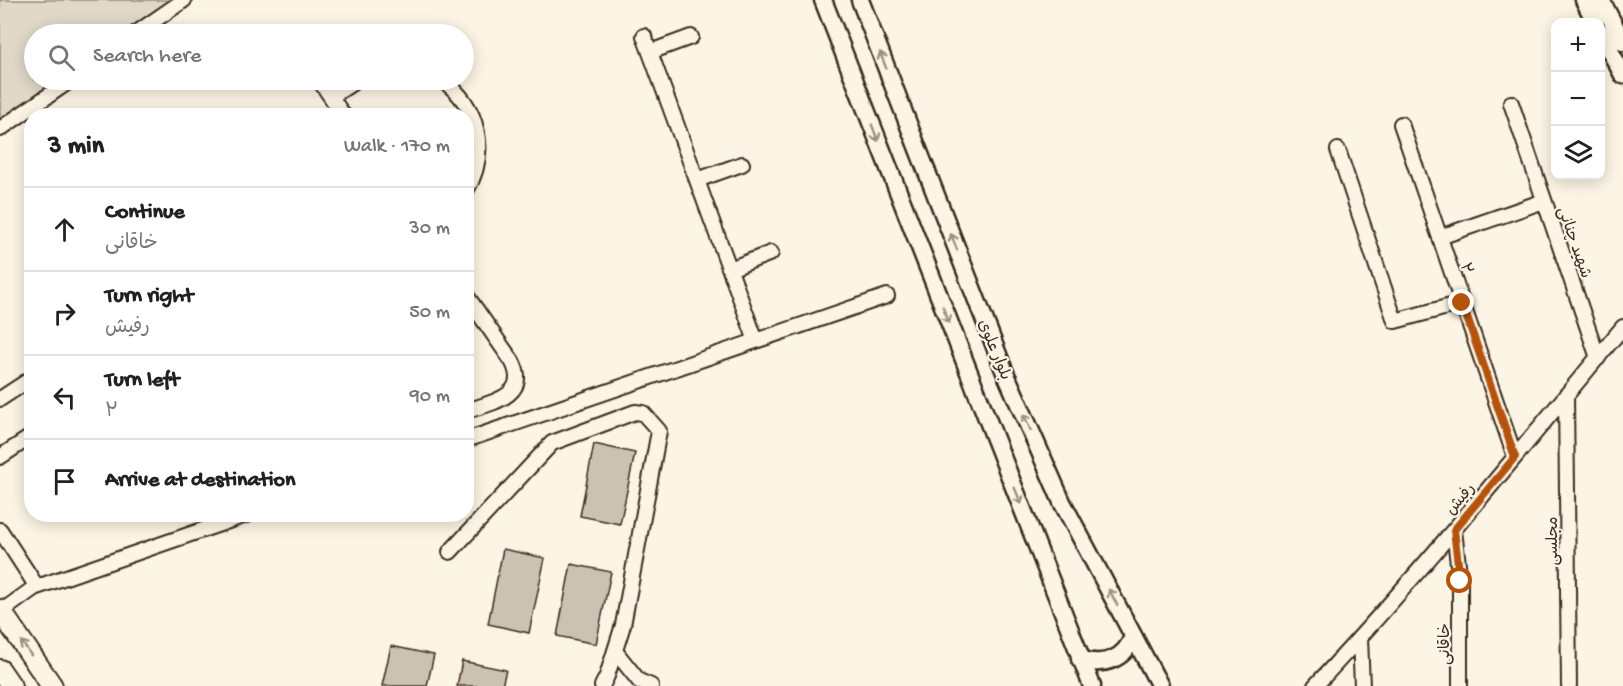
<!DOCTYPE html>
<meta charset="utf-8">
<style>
body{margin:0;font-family:"Gochi Hand","Playpen Sans Arabic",sans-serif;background:#f6f6f6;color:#202124}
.controls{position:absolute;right:18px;top:18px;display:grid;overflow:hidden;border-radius:12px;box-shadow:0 3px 15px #0003}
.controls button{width:54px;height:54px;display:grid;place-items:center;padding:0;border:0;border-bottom:2px solid #e0e0e0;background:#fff;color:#202124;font:30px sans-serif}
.stop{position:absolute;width:18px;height:18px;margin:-14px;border:4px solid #b45309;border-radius:50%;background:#fff}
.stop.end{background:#b45309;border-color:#fff;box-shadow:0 2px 6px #0008}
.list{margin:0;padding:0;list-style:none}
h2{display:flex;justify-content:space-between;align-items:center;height:78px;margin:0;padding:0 24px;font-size:26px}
h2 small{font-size:20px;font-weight:400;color:#757577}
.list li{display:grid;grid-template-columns:39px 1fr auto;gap:18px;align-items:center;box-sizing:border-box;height:84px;padding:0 24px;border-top:2px solid #e0e0e0}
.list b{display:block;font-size:22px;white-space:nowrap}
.list p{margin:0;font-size:20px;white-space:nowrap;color:#757577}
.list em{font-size:20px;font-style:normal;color:#757577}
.icon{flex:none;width:33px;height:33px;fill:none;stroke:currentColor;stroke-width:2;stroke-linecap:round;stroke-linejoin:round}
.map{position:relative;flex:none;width:1623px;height:686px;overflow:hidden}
.search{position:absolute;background:#fff;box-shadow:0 3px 15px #0003;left:24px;top:24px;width:450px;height:66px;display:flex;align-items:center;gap:15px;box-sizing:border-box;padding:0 21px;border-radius:33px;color:#757577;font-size:22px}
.panel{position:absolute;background:#fff;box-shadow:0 3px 15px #0003;left:24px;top:108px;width:450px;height:414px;border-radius:24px}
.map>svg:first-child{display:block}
.green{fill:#e0d8c8;stroke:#8e8173;stroke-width:1.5}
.building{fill:#ccc2b3;stroke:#3b2a1e;stroke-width:1.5}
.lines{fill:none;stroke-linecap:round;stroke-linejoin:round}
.minor-casing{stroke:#3b2a1e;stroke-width:18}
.major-casing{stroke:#3b2a1e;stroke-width:21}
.highway-casing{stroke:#3b2a1e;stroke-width:24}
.minor{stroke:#fcf5e5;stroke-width:14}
.major{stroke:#fcf5e5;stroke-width:16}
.highway{stroke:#fcf5e5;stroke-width:20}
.oneway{stroke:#9c9082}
.route{stroke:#b45309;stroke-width:8}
.labels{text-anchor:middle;stroke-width:4.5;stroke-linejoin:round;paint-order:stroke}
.street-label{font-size:16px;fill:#3b2a1e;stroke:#fcf5e5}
</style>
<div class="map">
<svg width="1623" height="686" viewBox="0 0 1623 686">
<rect width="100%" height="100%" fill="#fcf5e5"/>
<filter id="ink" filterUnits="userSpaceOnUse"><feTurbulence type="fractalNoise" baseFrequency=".0167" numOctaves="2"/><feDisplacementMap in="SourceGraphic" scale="12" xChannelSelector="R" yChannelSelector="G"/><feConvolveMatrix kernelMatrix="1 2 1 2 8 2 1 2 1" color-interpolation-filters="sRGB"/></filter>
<g filter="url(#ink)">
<!-- green -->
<path class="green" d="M 0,0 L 173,0 L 124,34 L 34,34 L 34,80 L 60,80 L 0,122 Z"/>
<!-- building -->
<path class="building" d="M 594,444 L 635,453 L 620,524 L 580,516 Z
M 503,549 L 545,558 L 529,633 L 488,624 Z
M 571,564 L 611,572 L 596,644 L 557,636 Z
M 391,646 L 434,655 L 427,686 L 382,686 Z
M 462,661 L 506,670 L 502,686 L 457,686 Z"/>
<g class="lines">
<!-- minor casing -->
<g class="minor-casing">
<path id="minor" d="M 135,34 L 184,0
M 644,36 L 756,341
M 650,52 L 691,37
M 442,80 C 479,105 489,153 466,191
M 322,84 L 344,116
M 331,97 L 357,80
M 1511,103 L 1598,358
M 1401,124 L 1515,457
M 0,129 L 71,80
M 1338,150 L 1395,321 L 1462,303
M 697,180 L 742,164
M 1440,237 L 1544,201
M 730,269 L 771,253
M 466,295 L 512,361 C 531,396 491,403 466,411
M 1566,395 L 1569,686
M 0,399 L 32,378
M 466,440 L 887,296
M 0,457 L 32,436
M 0,530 L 37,587
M 1454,530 L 1460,581 L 1460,686
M 450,552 L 552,443 L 635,412 L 643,413 L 659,431 L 623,625 L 607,676 L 602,686
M 1,612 L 34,588 L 249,514
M 1360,638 L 1362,686
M 615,651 L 639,681 L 651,686
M 1315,686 C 1423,571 1522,448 1623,327"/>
</g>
<!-- major casing -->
<g class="major-casing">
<path id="major" d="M 823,0 L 1092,686
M 860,0 L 1004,370 L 1062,502 L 1160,686
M 1584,0 L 1595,22
M 1601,0 L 1623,42
M 1600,32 L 1623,75
M 1080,659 C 1103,667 1125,660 1133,636"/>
</g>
<!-- highway casing -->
<g class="highway-casing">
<path id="highway" d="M 0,610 L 52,686
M 0,670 L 11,686"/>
</g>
<!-- minor -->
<use href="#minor" class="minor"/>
<!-- major -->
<use href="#major" class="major"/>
<!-- highway -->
<use href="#highway" class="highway"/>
</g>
<!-- one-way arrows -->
<defs><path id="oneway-shaft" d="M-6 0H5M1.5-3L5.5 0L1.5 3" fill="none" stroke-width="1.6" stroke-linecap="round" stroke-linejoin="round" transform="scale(1.5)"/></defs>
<g class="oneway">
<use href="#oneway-shaft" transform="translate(883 60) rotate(-111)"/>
<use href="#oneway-shaft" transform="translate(875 133) rotate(69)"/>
<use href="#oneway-shaft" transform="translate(954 242) rotate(-111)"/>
<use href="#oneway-shaft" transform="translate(946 315) rotate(69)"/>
<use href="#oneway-shaft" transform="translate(1027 422) rotate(-114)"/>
<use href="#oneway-shaft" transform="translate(1018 496) rotate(68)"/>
<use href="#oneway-shaft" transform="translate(1113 597) rotate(-118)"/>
<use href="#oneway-shaft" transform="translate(26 648) rotate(-125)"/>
</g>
</g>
<g class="lines" filter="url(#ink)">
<!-- route -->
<path class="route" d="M 1460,581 L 1454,530 L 1515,457 L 1462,303"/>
</g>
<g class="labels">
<!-- street labels -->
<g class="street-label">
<text transform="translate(1576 242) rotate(71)" y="6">شهید چنانی</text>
<text transform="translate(1468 268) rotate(71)" y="6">۲</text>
<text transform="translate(996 349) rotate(68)" y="6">بلوار علوی</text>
<text transform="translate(1459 498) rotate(-50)" y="6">رفیش</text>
<text transform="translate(1551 541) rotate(-90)" y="6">مجلسی</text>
<text transform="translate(1443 644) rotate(-90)" y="6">خاقانی</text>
</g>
</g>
</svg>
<div class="controls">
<button>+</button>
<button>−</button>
<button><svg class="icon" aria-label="layers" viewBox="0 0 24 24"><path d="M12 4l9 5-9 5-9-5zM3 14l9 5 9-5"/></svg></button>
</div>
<div class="stop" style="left:1460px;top:581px"></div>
<div class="stop end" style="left:1462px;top:303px"></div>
<div class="search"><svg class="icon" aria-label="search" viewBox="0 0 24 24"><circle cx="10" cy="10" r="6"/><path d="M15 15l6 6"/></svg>Search here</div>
<section class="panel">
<h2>3 min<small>Walk · 170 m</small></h2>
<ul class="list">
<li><svg class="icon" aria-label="ahead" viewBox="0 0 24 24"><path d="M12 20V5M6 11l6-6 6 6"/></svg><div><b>Continue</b><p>خاقانی</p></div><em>30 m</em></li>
<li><svg class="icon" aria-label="right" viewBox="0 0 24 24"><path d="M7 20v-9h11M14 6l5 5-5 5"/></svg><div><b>Turn right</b><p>رفیش</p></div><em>50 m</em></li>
<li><svg class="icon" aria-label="left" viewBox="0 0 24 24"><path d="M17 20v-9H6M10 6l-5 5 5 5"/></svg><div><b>Turn left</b><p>۲</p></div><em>90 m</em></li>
<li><svg class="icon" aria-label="arrive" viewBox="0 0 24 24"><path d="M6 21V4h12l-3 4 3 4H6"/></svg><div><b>Arrive at destination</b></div></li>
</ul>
</section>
</div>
